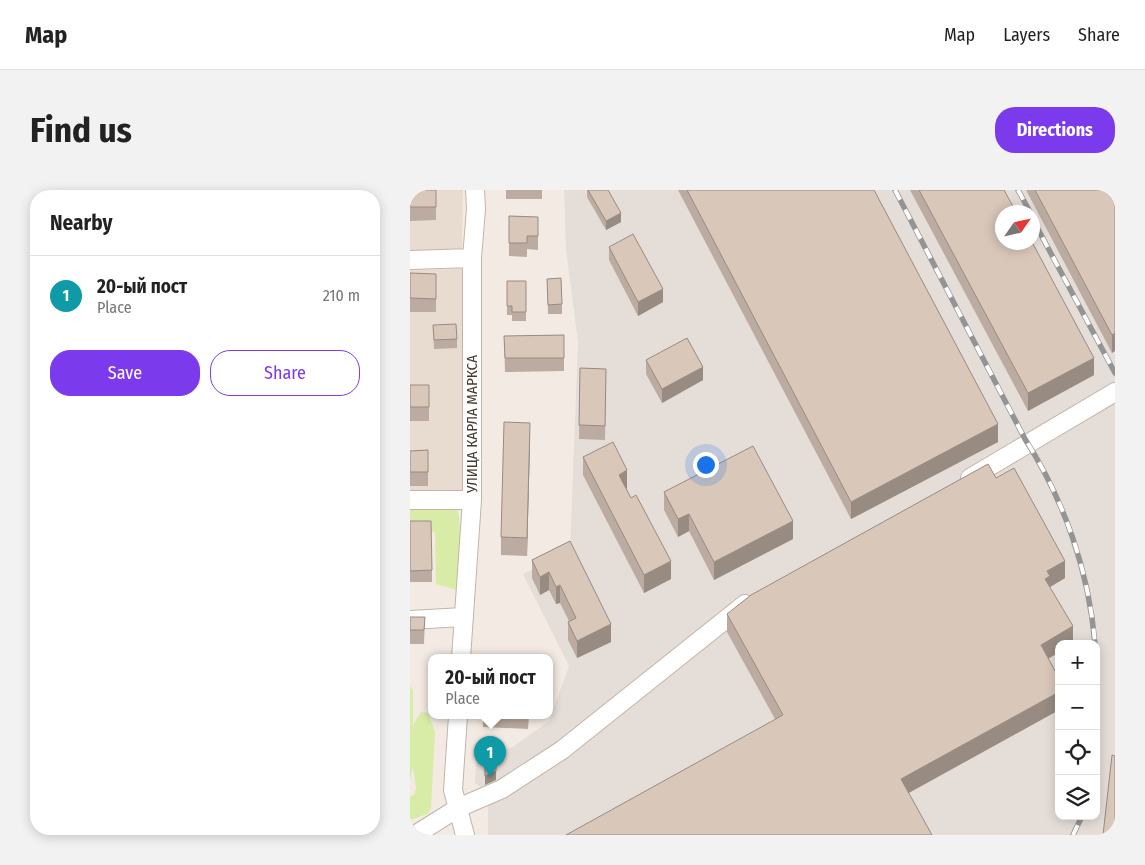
<!DOCTYPE html>
<meta charset="utf-8">
<style>
body{margin:0;font-family:"Fira Sans Condensed",sans-serif;background:#f2f2f2;color:#222}
.controls{position:absolute;right:15px;bottom:15px;display:grid;overflow:hidden;border-radius:10px;box-shadow:0 2px 12px #0003}
.controls button{width:45px;height:45px;display:grid;place-items:center;padding:0;border:0;border-bottom:1px solid #e0e0e0;background:#fff;color:#222;font:25px sans-serif}
.compass{position:absolute;left:585px;top:15px;width:45px;height:45px;border-radius:50%;background:#fff;box-shadow:0 2px 12px #0003;rotate:56deg}
.you{position:absolute;left:295px;top:274px;width:18px;height:18px;margin:-12px;border:4px solid #fff;border-radius:50%;background:#1a73e8;box-shadow:0 0 0 8px #1a73e833}
.badge{display:grid;place-items:center;width:32px;height:32px;border-radius:50%;background:#7c3aed;color:#fff;font-size:16px;font-weight:700}
.pin{position:absolute;translate:-50% -41px;filter:drop-shadow(0 1px 2px #0008)}
.pin::after{content:'';position:absolute;top:26px;width:18px;height:15px;background:inherit;clip-path:polygon(0 0,100% 0,50% 100%)}
.popup{position:absolute;left:18px;top:464px;width:125px;height:65px;box-sizing:border-box;display:grid;place-content:center;border-radius:10px;background:#fff;filter:drop-shadow(0 1px 4px #0005);font-size:16px;white-space:nowrap;color:#767676}
.popup b{font-size:19px;color:#222}
.popup::after{content:'';position:absolute;left:50%;top:100%;margin-left:-10px;border:10px solid transparent;border-top-color:#fff}
.list{margin:0;padding:0;list-style:none}
h2{display:flex;justify-content:space-between;align-items:center;height:65px;margin:0;padding:0 20px;font-size:21px}
h2 small{font-size:16px;font-weight:400;color:#767676}
.list li{display:grid;grid-template-columns:32px 1fr auto;gap:15px;align-items:center;box-sizing:border-box;height:80px;padding:0 20px;border-top:1px solid #e0e0e0}
.list b{display:block;font-size:19px;white-space:nowrap}
.list p{margin:0;font-size:16px;white-space:nowrap;color:#767676}
.list em{font-size:16px;font-style:normal;color:#767676}
.actions{display:flex;gap:10px;padding:15px 20px}
.actions a{flex:1;padding:11px 0;border:1px solid #7c3aed;border-radius:20px;text-align:center;font-size:18px;color:#7c3aed}
.actions .main{background:#7c3aed;color:#fff}
.icon{flex:none;width:28px;height:28px;fill:none;stroke:currentColor;stroke-width:2;stroke-linecap:round;stroke-linejoin:round}
.map{position:relative;flex:none;width:705px;height:645px;overflow:hidden;border-radius:20px}
header{display:flex;align-items:center;gap:30px;box-sizing:border-box;height:70px;padding:0 25px;background:#fff;border-bottom:1px solid #e0e0e0}
header strong{font-size:24px}
nav{display:flex;gap:28px;margin-inline-start:auto;font-size:18px}
.intro{display:flex;align-items:center;justify-content:space-between;box-sizing:border-box;height:120px;padding:0 30px}
h1{margin:0;font-size:35px}
.button{padding:12px 22px;border-radius:20px;background:#7c3aed;color:#fff;font-size:18px;font-weight:700}
main{display:flex;gap:30px;padding:0 30px}
aside{flex:1;background:#fff;border-radius:20px;box-shadow:0 2px 12px #0003}
.map>svg:first-child{display:block}
.residential{fill:#e8dcd0}
.industrial{fill:#e5ddd8;fill-rule:evenodd}
.green{fill:#d9eca7}
.lines{fill:none;stroke-linecap:round;stroke-linejoin:round}
.minor-casing{stroke:#c3b4a7;stroke-width:20}
.minor{stroke:#fff;stroke-width:18}
.rail-casing{stroke:#949494;stroke-width:5.5}
.rail{stroke:#fff;stroke-width:4;stroke-dasharray:11;stroke-linecap:butt}
.wall{fill:#bbaba0}
.shaded-wall{fill:#988b82}
.building{fill:#d9c7ba;stroke:#988b82}
.labels{text-anchor:middle;stroke-width:4;stroke-linejoin:round;paint-order:stroke}
.street-label{font-size:15px;fill:#463b32;stroke:#fff}
</style>
<header>
<strong>Map</strong>
<nav><a>Map</a><a>Layers</a><a>Share</a></nav>
</header>
<div class="intro"><h1>Find us</h1><a class="button">Directions</a></div>
<main>
<aside>
<h2>Nearby<small></small></h2>
<ul class="list">
<li><span class="badge" style="background:#0f9aa8">1</span><div><b>20-ый пост</b><p>Place</p></div><em>210 m</em></li>
</ul>
<div class="actions"><a class="main">Save</a><a>Share</a></div>
</aside>
<div class="map">
<svg width="705" height="645" viewBox="0 0 705 645">
<rect width="100%" height="100%" fill="#f3ebe3"/>
<!-- residential -->
<path class="residential" d="M 0,0 L 53,0 L 52,59 L 0,60 Z
M 52,79 L 52,300 L 0,300 L 0,80 Z"/>
<!-- industrial -->
<path class="industrial" d="M 154,0 L 705,0 L 705,645 L 78,645 L 78,603 L 65,593 L 66,573 L 104,556 L 139,531 L 159,476 L 113,384 L 160,361 L 168,152 L 156,60 ZM 592,22 L 622,22 L 622,52 L 592,52 ZM 649,454 L 686,454 L 686,626 L 649,626 Z"/>
<!-- green -->
<path class="green" d="M 0,315 L 46,315 L 49,327 L 53,402 L 26,394 L 25,342 L 0,340 Z
M 0,496 L 3,500 L 3,541 L 4,533 L 11,522 L 18,523 L 25,542 L 21,619 L 17,624 L 0,630 L 0,606 L 4,605 L 6,598 L 3,577 L 0,590 Z"/>
<g class="lines">
<!-- minor casing -->
<g class="minor-casing">
<path id="minor" d="M 0,70 L 62,68
M 560,288 L 705,202
M 0,310 L 62,310
M 0,430 L 53,427
M 51,468 L 62,310 L 62,68 L 66,19 L 65,0
M 48,526 L 43,600 L 55,645
M 5,645 L 48,618 L 92,599 L 152,560 L 335,414"/>
</g>
<!-- minor -->
<use href="#minor" class="minor"/>
<!-- rail casing -->
<g class="rail-casing">
<path id="rail" d="M 485,0 L 615,249 C 654,310 679,381 685,454
M 608,0 L 620,22
M 622,28 L 705,183
M 686,478 L 686,520
M 663,645 L 672,626"/>
</g>
<!-- rail -->
<use href="#rail" class="rail"/>
</g>
<!-- wall -->
<path class="wall" d="M 0,0 L 26,0 L 26,30 L 0,31 Z
M 96,0 L 132,0 L 132,9 L 96,9 Z
M 177,0 L 198,0 L 211,32 L 196,40 L 177,7 Z
M 268,0 L 464,0 L 588,252 L 441,329 Z
M 500,0 L 594,0 L 684,185 L 618,221 Z
M 616,0 L 705,0 L 702,163 Z
M 99,26 L 128,27 L 128,60 L 117,59 L 117,67 L 99,66 Z
M 199,57 L 253,112 L 228,126 L 199,70 Z
M 0,83 L 26,84 L 26,122 L 0,122 Z
M 137,89 L 152,114 L 152,124 L 138,124 Z
M 97,91 L 116,91 L 116,131 L 102,131 L 102,125 L 97,125 Z
M 23,135 L 47,149 L 47,158 L 24,159 Z
M 154,145 L 154,181 L 95,182 L 94,146 Z
M 236,170 L 293,190 L 252,213 L 236,184 Z
M 170,178 L 196,179 L 195,250 L 169,249 Z
M 0,195 L 19,195 L 19,231 L 0,231 Z
M 120,251 L 117,366 L 91,365 L 91,347 Z
M 18,260 L 18,296 L 0,296 L 0,261 Z
M 173,267 L 217,298 L 216,299 L 261,389 L 234,403 L 173,285 Z
M 586,288 L 655,388 L 640,397 L 663,454 L 638,469 L 649,488 L 649,520 L 499,603 L 365,529 L 317,442 L 317,424 Z
M 254,302 L 383,349 L 304,390 L 279,341 L 268,347 L 254,320 Z
M 0,331 L 22,380 L 22,392 L 0,392 Z
M 160,351 L 201,452 L 167,468 L 158,450 L 158,432 L 159,431 L 150,413 L 146,414 L 139,400 L 130,405 L 122,388 L 122,370 Z
M 0,427 L 15,427 L 14,454 L 0,454 Z
M 73,526 L 119,526 L 118,539 L 73,537 Z"/>
<!-- shaded-wall -->
<path class="shaded-wall" d="M 211,23 L 211,32 L 196,40 L 196,31 Z
M 253,99 L 253,112 L 228,126 L 228,112 Z
M 705,143 L 705,161 L 702,163 L 702,145 Z
M 684,168 L 684,185 L 618,221 L 618,203 Z
M 293,177 L 293,190 L 252,213 L 252,199 Z
M 120,233 L 120,251 L 117,366 L 117,348 Z
M 588,234 L 588,252 L 441,329 L 441,312 Z
M 217,280 L 217,298 L 209,303 L 209,285 Z
M 279,324 L 279,341 L 268,347 L 268,329 Z
M 383,331 L 383,349 L 304,390 L 304,372 Z
M 261,371 L 261,389 L 234,403 L 234,385 Z
M 655,371 L 655,388 L 640,397 L 635,389 L 637,381 Z
M 139,382 L 139,400 L 130,405 L 130,387 Z
M 150,395 L 150,413 L 146,414 L 146,397 Z
M 201,434 L 201,452 L 167,468 L 167,451 Z
M 663,436 L 663,454 L 649,454 L 649,462 L 631,473 L 631,455 Z
M 649,502 L 649,520 L 491,607 L 491,589 Z
M 86,568 L 86,590 L 75,595 L 75,586 Z"/>
<!-- building -->
<path class="building" d="M 0,0 L 26,0 L 26,17 L 0,17 Z
M 178,0 L 198,0 L 211,23 L 196,31 Z
M 277,0 L 464,0 L 588,234 L 441,312 Z
M 509,0 L 594,0 L 606,22 L 592,22 L 592,52 L 622,52 L 684,168 L 618,203 Z
M 625,0 L 705,0 L 705,143 L 702,145 Z
M 99,26 L 128,27 L 128,46 L 117,46 L 117,53 L 99,53 Z
M 223,44 L 253,99 L 228,112 L 199,57 Z
M 0,83 L 26,84 L 26,109 L 0,108 Z
M 151,88 L 152,114 L 138,115 L 137,89 Z
M 97,91 L 116,91 L 116,122 L 102,122 L 102,116 L 97,116 Z
M 46,134 L 47,149 L 24,150 L 23,135 Z
M 154,145 L 154,168 L 95,168 L 94,146 Z
M 277,148 L 293,177 L 252,199 L 236,170 Z
M 170,178 L 196,179 L 195,236 L 169,235 Z
M 0,195 L 19,195 L 19,217 L 0,217 Z
M 94,232 L 120,233 L 117,348 L 91,347 Z
M 203,252 L 217,280 L 209,285 L 221,308 L 226,305 L 261,371 L 234,385 L 173,267 Z
M 343,256 L 383,331 L 304,372 L 279,324 L 268,329 L 254,302 Z
M 18,260 L 18,282 L 0,282 L 0,261 Z
M 578,274 L 586,288 L 604,278 L 655,371 L 637,381 L 640,386 L 635,389 L 663,436 L 631,455 L 649,488 L 649,502 L 491,589 L 522,645 L 156,645 L 373,525 L 317,424 L 341,405 Z
M 0,331 L 21,331 L 22,380 L 0,381 Z
M 160,351 L 201,434 L 167,451 L 158,432 L 166,428 L 150,395 L 146,397 L 139,382 L 130,387 L 122,370 Z
M 0,427 L 15,427 L 14,440 L 0,440 Z
M 702,565 L 705,566 L 705,645 L 693,645 Z
M 75,568 L 86,568 L 86,581 L 75,586 Z"/>
<g class="labels">
<!-- street labels -->
<g class="street-label">
<text transform="translate(62 234) rotate(-90)" y="5">УЛИЦА КАРЛА МАРКСА</text>
</g>
</g>
</svg>
<div class="controls">
<button>+</button>
<button>−</button>
<button><svg class="icon" aria-label="locate" viewBox="0 0 24 24"><circle cx="12" cy="12" r="6"/><path d="M12 2v4M12 18v4M2 12h4M18 12h4"/></svg></button>
<button><svg class="icon" aria-label="layers" viewBox="0 0 24 24"><path d="M12 4l9 5-9 5-9-5zM3 14l9 5 9-5"/></svg></button>
</div>
<svg class="compass" viewBox="-18 -18 36 36"><path d="M0-13l5 13h-10z" fill="#e53935"/><path d="M0 13l5-13h-10z" fill="#767676"/></svg>
<div class="you"></div>
<div class="pin badge" style="left:80px;top:587px;background:#0f9aa8">1</div>
<div class="popup"><b>20-ый пост</b>Place</div>
</div>
</main>
